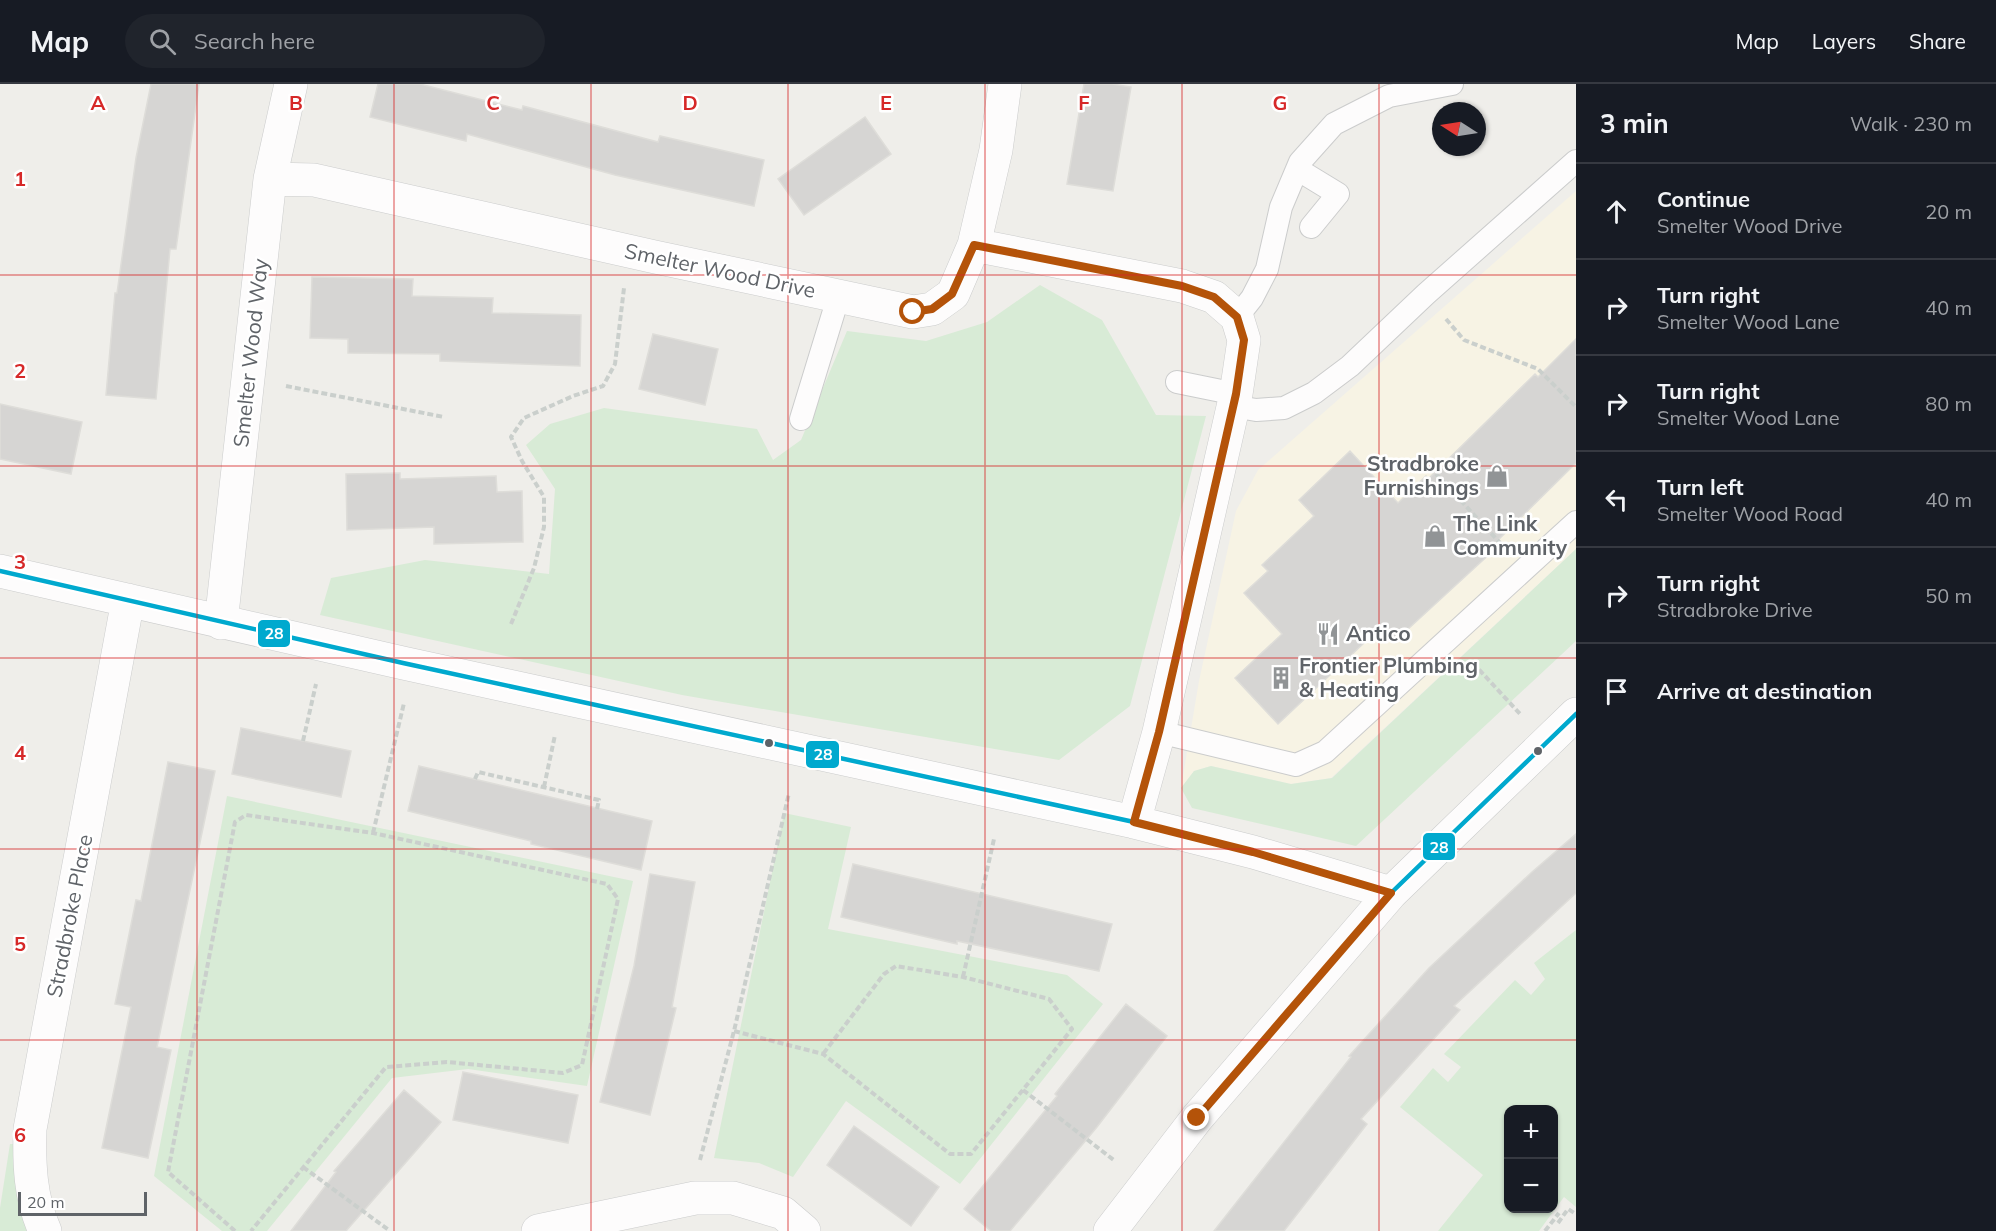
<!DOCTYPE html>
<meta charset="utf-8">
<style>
body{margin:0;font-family:Mulish,sans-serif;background:#20242c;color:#f1f3f6}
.controls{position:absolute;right:18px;bottom:18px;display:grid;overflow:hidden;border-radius:12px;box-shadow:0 2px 4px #0004}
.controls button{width:54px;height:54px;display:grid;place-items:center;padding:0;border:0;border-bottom:2px solid #363941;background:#171b24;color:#f1f3f6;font:30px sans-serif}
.compass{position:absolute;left:1432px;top:18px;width:54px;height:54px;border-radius:50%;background:#171b24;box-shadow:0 2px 4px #0004;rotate:282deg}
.scale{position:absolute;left:18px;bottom:15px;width:129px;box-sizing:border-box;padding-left:6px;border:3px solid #5f6368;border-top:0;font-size:16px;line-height:21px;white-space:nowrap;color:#5f6368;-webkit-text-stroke:4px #fff;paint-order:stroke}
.stop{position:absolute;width:18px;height:18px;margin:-14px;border:4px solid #b45309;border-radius:50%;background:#fff}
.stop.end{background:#b45309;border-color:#fff;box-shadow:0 2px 6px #0008}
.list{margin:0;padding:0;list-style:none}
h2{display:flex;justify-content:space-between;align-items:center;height:78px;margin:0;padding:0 24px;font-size:26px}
h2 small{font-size:20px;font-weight:400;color:#9ea1a6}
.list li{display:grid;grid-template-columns:39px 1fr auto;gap:18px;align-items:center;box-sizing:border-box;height:96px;padding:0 24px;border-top:2px solid #363941}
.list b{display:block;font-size:22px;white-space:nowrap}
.list p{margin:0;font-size:20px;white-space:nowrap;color:#9ea1a6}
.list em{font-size:20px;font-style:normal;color:#9ea1a6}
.icon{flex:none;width:33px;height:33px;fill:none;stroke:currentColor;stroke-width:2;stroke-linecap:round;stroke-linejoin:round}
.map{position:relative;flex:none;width:1576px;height:1147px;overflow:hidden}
header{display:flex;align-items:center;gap:36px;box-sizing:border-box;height:84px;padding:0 30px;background:#171b24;border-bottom:2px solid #363941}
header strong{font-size:28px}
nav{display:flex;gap:33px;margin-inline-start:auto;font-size:21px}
.search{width:420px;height:54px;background:#20242c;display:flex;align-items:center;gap:15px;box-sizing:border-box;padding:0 21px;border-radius:33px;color:#9ea1a6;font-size:22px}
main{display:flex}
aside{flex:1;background:#171b24}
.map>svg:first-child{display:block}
.commercial{fill:#f7f3e4}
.green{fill:#d8ebd6;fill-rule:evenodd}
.building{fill:#d6d5d3;stroke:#deddd9;stroke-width:1.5}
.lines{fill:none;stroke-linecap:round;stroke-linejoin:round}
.lane-casing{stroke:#cbcccc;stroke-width:24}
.street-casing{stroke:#cbcccc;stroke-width:34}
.path{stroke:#cacfcc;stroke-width:4;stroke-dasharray:6 3;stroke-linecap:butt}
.lane{stroke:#fdfcfc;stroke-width:22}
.street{stroke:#fdfcfc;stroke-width:33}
.bus-1-casing{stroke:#fff;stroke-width:9}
.bus-1{stroke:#00a9ce;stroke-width:4.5}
.route{stroke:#b45309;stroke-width:8}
.grid{fill:none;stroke:#d62828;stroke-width:1.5;stroke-opacity:0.55}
.bus-dot{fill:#5f6368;stroke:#fff;stroke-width:2}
.labels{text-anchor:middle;stroke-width:5;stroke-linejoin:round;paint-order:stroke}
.street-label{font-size:21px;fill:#5f6368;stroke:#fff}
.poi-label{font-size:21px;font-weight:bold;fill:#5f6368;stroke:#fff;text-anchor:start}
.grid-label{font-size:20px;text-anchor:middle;font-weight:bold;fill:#d62828;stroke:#fff;stroke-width:5;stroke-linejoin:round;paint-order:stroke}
.line-badge{stroke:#fff;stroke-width:2}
.badge-label{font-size:16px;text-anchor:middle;font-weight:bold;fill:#fff}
</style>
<header>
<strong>Map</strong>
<div class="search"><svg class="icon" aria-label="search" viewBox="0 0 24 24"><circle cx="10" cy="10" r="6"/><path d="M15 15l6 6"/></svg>Search here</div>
<nav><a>Map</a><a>Layers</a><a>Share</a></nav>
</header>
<main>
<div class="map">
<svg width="1576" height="1147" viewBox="0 0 1576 1147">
<rect width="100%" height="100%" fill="#efeeea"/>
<!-- commercial -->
<path class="commercial" d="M 1576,107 L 1576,465 L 1331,694 L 1291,700 L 1211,682 L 1194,687 L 1181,704 L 1199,597 L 1236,427 L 1258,386 Z"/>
<!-- green -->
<path class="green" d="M 1040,201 L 1102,236 L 1156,331 L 1206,332 L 1130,622 L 1059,676 L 682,611 L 320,531 L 331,494 L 425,476 L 549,490 L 555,405 L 526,361 L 550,340 L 604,324 L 757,345 L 773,376 L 801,356 L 847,247 L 926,257 L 987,238 Z
M 1576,465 L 1576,557 L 1356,762 L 1192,724 L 1181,704 L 1194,687 L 1211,682 L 1291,700 L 1332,694 Z
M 227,712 L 633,797 L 587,1002 L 468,985 L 392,994 L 267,1147 L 222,1147 L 154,1092 Z
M 784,729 L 851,743 L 828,845 L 1067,891 L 1103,920 L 960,1100 L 846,1017 L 793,1093 L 759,1079 L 714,1074 Z
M 1576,846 L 1576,1123 L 1564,1113 L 1539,1147 L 1438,1147 L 1483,1091 L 1400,1023 L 1433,984 L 1448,998 L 1461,983 L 1444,970 L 1515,896 L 1531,911 L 1545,895 L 1534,879 ZM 1508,1026 L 1554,1026 L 1554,1124 L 1508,1124 Z
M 10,1060 L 18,1060 L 34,1147 L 0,1147 L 0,1124 Z"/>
<!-- building -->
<path class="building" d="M 151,0 L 199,0 L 176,165 L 170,165 L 156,315 L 106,311 L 115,209 L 117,209 L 136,74 Z
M 378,0 L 420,0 L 522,26 L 523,22 L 658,58 L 660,52 L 764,76 L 754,122 L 615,91 L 467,50 L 466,57 L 370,33 Z
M 1084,0 L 1112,0 L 1131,3 L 1113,107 L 1067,100 Z
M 865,33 L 891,70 L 804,131 L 778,95 Z
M 312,193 L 413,195 L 412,212 L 493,214 L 492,229 L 581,231 L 580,282 L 440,277 L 440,270 L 348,269 L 348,255 L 310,254 Z
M 653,250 L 718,265 L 705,321 L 639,305 Z
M 1576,255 L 1576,379 L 1491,463 L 1494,466 L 1395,557 L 1382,542 L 1278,640 L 1235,594 L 1282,550 L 1244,509 L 1268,487 L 1262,481 L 1314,432 L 1299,416 L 1350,367 L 1398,419 L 1426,392 L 1428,395 L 1535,290 L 1538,293 Z
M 0,320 L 82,338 L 71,390 L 0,375 Z
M 400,389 L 400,395 L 496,392 L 497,408 L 522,407 L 523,458 L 434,460 L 434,443 L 347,446 L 346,390 Z
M 241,644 L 351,667 L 341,713 L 232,690 Z
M 168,678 L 215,687 L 157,963 L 171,966 L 148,1074 L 102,1064 L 131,923 L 115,920 L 136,816 L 141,817 Z
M 419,682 L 652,737 L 641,786 L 531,760 L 531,757 L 408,727 Z
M 1576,750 L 1576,809 L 1454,922 L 1460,926 L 1361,1035 L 1367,1040 L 1284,1147 L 1214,1147 L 1351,973 L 1349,972 L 1429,884 L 1532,788 Z
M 853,780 L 1112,840 L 1099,887 L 957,857 L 957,860 L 841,833 Z
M 650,790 L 695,798 L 672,923 L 676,924 L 650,1031 L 600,1018 L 634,882 Z
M 1126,920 L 1167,952 L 1097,1043 L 1010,1147 L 991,1147 L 964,1125 L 1057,1012 L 1055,1010 Z
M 463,988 L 578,1011 L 568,1059 L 453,1036 Z
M 404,1006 L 441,1038 L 346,1147 L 291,1147 L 336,1088 L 334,1087 Z
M 854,1042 L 939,1103 L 911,1142 L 827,1081 Z"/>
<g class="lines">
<!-- lane casing -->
<g class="lane-casing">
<path id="lane" d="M 1297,85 L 1338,110 L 1311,143
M 1237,233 L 1252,214 L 1267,185 L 1281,123 L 1300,78 L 1334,40 L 1389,12 L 1452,0
M 1177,298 L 1236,310
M 1233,322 L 1256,326 L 1284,324 L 1314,309 L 1350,282 L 1426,210 L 1576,77
M 801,335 L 838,214
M 1159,648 L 1296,681 L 1325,668 L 1576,438"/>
</g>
<!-- street casing -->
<g class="street-casing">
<path id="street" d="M 270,95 L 314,96 L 655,173 L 913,228 L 932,225 L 953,210 L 974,161 L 996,66 L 1005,0
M 974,161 L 1182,202 L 1214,213 L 1237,233 L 1244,256 L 1236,310 L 1159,648 L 1134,738
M 0,487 L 403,579 L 1134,738 L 1253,768 L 1391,809
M 221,539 L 270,95 L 291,0
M 45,1147 C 30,1114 29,1080 30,1045 L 128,516
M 538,1147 L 695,1114 L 733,1114 L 783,1129 L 804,1147
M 1110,1147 L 1197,1034 L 1391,809 L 1576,630"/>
</g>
<!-- path -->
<path class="path" d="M 1446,235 L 1464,256 L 1538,285 L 1576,323
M 286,302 L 444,333
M 1436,390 L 1502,461
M 511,540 L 534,484 L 544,443 L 544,413 L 522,377 L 511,353 L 524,334 L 573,312 L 603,302 L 615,280 L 624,204
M 1473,579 L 1521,631
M 303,657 L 316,600
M 475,695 L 478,688 L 599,716 L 597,725
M 544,703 L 555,651
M 373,749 L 404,619
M 963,893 L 994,755
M 734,947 L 823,970 L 950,1070 L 971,1070 L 1072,945 L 1049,915 L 963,893 L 896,882 L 884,890 L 823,970
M 1023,1006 L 1115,1077
M 700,1076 L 734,947 L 789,709
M 303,1083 L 390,1147
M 1558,1139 L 1568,1125 L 1576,1130
M 235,1147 L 168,1088 L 235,738 L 246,731 L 373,749 L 607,800 L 618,815 L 582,981 L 563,989 L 447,978 L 386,983 L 251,1147
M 1545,1147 L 1559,1129"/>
<!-- lane -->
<use href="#lane" class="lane"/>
<!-- street -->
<use href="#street" class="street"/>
<!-- bus-1 casing -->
<g class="bus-1-casing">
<path id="bus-1" d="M 0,487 L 403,579 L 1134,738 L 1253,768 L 1391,809 L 1576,630"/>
</g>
<!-- bus-1 -->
<use href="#bus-1" class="bus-1"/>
</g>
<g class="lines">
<!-- route -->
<path class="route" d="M 913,228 L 932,225 L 952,210 L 974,161 L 1182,202 L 1214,213 L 1237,233 L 1244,256 L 1236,310 L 1159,648 L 1134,738 L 1253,768 L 1391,809 L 1197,1034"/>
</g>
<!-- grid -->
<path class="grid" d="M 197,0 L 197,1147M 394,0 L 394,1147M 591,0 L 591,1147M 788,0 L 788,1147M 985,0 L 985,1147M 1182,0 L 1182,1147M 1379,0 L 1379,1147M 0,191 L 1576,191M 0,382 L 1576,382M 0,574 L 1576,574M 0,765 L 1576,765M 0,956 L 1576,956"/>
<!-- icons -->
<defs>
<g id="shop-bare" transform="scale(1.8)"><path d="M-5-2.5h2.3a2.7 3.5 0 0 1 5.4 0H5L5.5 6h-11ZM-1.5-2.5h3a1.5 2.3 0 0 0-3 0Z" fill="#919496" stroke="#fff" stroke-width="2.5" paint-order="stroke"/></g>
<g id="restaurant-bare" transform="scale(1.8)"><path d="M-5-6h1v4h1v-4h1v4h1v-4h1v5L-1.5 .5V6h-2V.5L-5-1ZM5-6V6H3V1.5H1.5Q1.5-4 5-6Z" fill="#919496" stroke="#fff" stroke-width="2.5" paint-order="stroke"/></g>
<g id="building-bare" transform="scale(1.8)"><path d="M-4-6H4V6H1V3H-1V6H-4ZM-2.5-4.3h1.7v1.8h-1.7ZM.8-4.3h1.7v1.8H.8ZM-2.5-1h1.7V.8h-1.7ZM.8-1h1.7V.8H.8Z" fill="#919496" stroke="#fff" stroke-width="2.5" paint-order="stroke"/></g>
</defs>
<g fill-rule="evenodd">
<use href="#shop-bare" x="1497" y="392"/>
<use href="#shop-bare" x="1435" y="452"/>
<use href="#restaurant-bare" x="1328" y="550"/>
<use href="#building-bare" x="1281" y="594"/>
</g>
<!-- markers -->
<g class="bus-dot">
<circle cx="769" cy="659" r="5"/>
<circle cx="1538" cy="667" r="5"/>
</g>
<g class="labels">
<!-- street labels -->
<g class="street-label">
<text transform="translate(720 187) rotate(12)" y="7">Smelter Wood Drive</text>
<text transform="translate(251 269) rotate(-84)" y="7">Smelter Wood Way</text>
<text transform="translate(70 832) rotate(-79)" y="7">Stradbroke Place</text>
</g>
<!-- poi labels -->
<g class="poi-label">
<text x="1479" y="387" text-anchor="end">Stradbroke<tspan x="1479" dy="24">Furnishings</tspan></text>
<text x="1453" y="447">The Link<tspan x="1453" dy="24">Community</tspan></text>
<text x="1346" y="557">Antico</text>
<text x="1299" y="589">Frontier Plumbing<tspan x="1299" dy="24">&amp; Heating</tspan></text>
</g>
</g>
<g class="grid-label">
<text x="98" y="26">A</text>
<text x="296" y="26">B</text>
<text x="493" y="26">C</text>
<text x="690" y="26">D</text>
<text x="886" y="26">E</text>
<text x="1084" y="26">F</text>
<text x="1280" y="26">G</text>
<text x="20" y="102">1</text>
<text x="20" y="294">2</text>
<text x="20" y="485">3</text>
<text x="20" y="676">4</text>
<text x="20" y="867">5</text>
<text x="20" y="1058">6</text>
</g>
<g class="line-badge">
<rect x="257" y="535" width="34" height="29" rx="6" fill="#00a9ce"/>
<rect x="805" y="656" width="35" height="29" rx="6" fill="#00a9ce"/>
<rect x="1422" y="748" width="34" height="29" rx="6" fill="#00a9ce"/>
</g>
<g class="badge-label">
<text x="274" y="555">28</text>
<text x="823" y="676">28</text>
<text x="1439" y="769">28</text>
</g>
</svg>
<div class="controls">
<button>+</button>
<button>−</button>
</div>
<svg class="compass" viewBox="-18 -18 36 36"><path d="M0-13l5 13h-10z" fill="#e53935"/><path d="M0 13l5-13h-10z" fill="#9ea1a6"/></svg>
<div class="scale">20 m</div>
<div class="stop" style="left:913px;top:228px"></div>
<div class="stop end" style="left:1197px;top:1034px"></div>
</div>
<aside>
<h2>3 min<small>Walk · 230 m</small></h2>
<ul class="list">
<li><svg class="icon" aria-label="ahead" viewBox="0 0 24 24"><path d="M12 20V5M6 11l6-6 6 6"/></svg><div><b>Continue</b><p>Smelter Wood Drive</p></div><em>20 m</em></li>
<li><svg class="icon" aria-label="right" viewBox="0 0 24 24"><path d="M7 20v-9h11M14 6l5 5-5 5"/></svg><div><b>Turn right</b><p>Smelter Wood Lane</p></div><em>40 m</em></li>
<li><svg class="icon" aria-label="right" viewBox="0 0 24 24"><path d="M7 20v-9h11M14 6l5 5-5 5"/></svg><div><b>Turn right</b><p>Smelter Wood Lane</p></div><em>80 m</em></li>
<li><svg class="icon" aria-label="left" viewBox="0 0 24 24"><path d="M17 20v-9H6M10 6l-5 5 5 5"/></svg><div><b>Turn left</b><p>Smelter Wood Road</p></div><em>40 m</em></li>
<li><svg class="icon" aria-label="right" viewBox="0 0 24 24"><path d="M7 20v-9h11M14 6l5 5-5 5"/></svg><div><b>Turn right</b><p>Stradbroke Drive</p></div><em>50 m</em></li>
<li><svg class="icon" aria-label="arrive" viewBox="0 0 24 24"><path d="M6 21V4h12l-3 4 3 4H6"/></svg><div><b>Arrive at destination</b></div></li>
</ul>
</aside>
</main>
